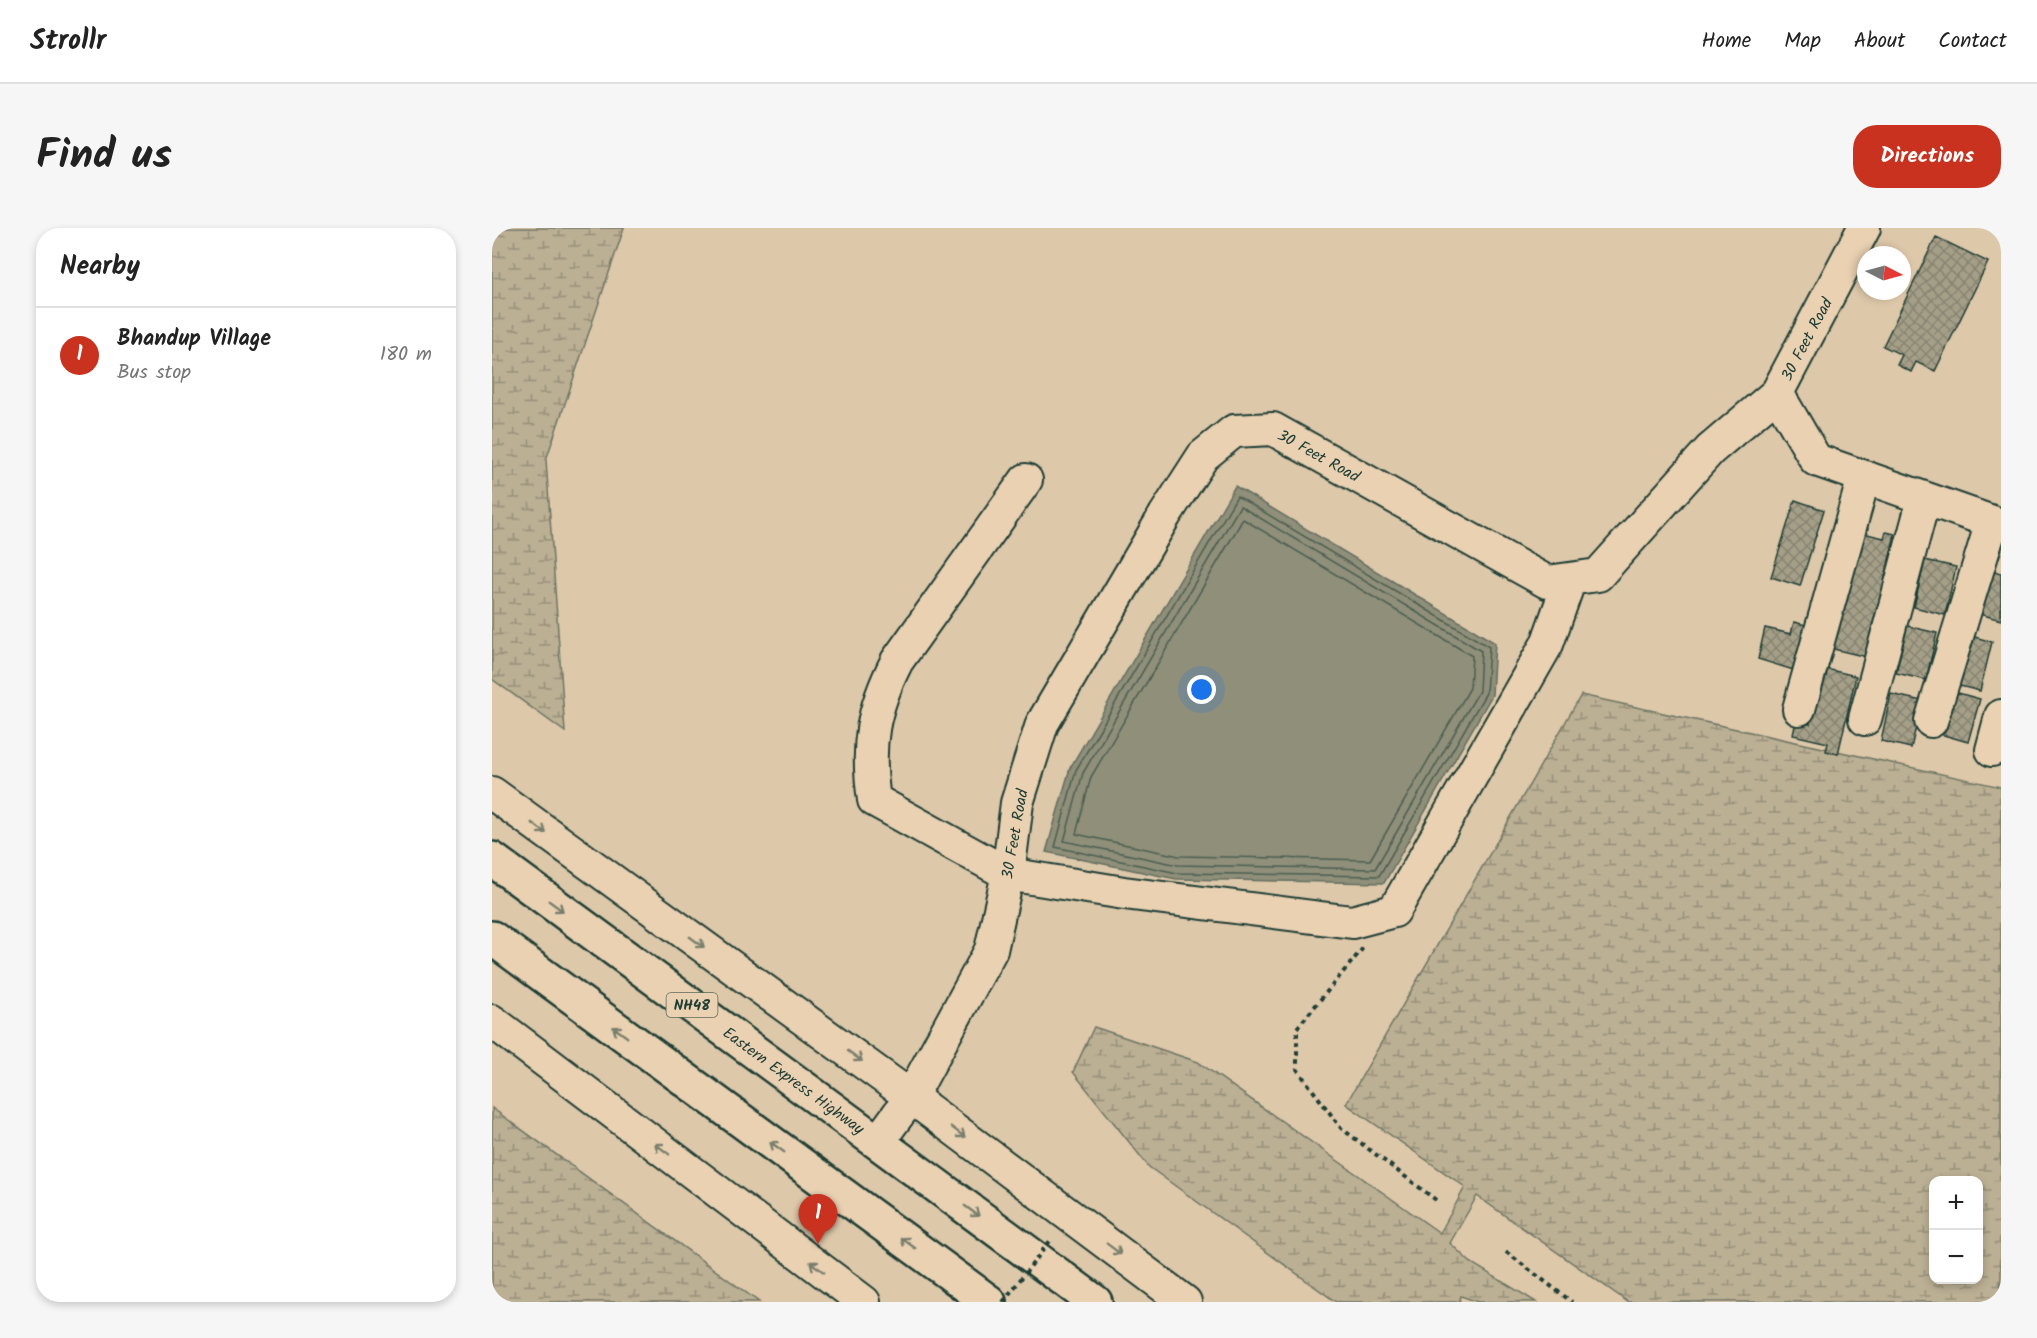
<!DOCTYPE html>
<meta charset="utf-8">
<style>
body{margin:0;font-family:Kalam,sans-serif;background:#f6f6f6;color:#222}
.controls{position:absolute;right:18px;bottom:18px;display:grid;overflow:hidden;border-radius:12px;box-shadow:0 3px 9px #0003}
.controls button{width:54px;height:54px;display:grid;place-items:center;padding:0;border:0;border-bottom:2px solid #e0e0e0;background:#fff;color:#222;font:30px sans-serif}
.compass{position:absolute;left:1365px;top:18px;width:54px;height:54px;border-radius:50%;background:#fff;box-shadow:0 3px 9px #0003;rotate:96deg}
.you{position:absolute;left:710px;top:462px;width:21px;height:21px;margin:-15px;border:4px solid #fff;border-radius:50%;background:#1a73e8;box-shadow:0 0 0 9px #1a73e833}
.badge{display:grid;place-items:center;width:39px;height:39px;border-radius:50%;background:#c8321e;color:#fff;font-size:20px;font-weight:700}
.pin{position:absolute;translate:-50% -50px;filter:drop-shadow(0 2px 3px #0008)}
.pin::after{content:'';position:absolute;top:32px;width:21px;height:18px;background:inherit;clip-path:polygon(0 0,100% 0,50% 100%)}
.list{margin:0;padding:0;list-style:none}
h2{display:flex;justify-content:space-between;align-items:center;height:78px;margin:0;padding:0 24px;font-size:26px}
h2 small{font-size:20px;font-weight:400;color:#767676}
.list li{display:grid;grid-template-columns:39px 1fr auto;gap:18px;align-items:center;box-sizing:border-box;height:96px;padding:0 24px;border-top:2px solid #e0e0e0}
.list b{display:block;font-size:22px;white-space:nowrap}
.list p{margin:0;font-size:20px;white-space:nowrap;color:#767676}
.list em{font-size:20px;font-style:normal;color:#767676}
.map{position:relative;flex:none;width:1509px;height:1074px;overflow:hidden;border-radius:24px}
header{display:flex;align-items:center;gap:36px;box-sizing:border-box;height:84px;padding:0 30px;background:#fff;border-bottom:2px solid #e0e0e0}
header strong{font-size:28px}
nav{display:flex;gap:33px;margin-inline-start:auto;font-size:21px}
.intro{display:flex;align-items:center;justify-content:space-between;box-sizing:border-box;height:144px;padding:0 36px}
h1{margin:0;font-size:42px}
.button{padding:15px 27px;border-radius:24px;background:#c8321e;color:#fff;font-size:21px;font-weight:700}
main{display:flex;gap:36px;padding:0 36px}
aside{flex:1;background:#fff;border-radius:24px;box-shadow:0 3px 9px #0003}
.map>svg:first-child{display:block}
.wetland{fill:url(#wetland-marsh);stroke:#6d7664;stroke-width:1.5;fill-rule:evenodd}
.water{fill:#8f8f7a;stroke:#626e5e;stroke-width:1.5}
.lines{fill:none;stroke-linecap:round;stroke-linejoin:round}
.shore{stroke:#4c5e50;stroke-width:1.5}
.building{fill:url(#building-cross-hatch);stroke:#1f3d34;stroke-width:1.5}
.minor-casing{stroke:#1f3d34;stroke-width:36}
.highway-casing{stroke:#1f3d34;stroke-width:38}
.path{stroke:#1f3d34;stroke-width:4;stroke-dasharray:4.5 4.5;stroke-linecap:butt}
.minor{stroke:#ead1b2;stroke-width:32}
.highway{stroke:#ead1b2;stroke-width:33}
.path-bridge{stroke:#1f3d34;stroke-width:4;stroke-dasharray:4.5 4.5;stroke-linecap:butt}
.oneway{stroke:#7a806d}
.labels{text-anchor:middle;stroke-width:5;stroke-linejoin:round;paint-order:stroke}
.shield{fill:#ead1b2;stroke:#5c695a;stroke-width:1.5}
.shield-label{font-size:15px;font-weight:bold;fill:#1f3d34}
.street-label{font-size:16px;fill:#1f3d34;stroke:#ead1b2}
</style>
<header>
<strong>Strollr</strong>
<nav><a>Home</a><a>Map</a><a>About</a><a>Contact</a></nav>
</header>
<div class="intro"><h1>Find us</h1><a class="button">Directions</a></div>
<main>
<aside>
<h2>Nearby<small></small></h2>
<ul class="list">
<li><span class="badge">1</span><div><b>Bhandup Village</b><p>Bus stop</p></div><em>180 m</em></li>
</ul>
</aside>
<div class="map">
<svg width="1509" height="1074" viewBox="0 0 1509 1074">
<defs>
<pattern id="wetland-marsh" width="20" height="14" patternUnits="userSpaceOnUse" patternTransform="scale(1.5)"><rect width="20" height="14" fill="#bbaf94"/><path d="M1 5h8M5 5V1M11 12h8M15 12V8" fill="none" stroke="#97907a"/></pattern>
<pattern id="building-cross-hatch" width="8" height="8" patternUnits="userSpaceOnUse" patternTransform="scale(1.5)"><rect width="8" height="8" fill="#a59f88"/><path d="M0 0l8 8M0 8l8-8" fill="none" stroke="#868370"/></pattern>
</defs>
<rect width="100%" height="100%" fill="#dec8aa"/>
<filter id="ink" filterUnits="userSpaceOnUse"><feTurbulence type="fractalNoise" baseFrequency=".0167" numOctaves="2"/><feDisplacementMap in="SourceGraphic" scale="12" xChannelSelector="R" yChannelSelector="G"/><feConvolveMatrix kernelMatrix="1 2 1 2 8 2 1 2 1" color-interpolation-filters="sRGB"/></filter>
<g filter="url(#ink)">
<!-- wetland -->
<path class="wetland" d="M 0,0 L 132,0 L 54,232 L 73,504 L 0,451 Z
M 1089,467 L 1509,559 L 1509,1074 L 1136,1074 L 985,968 L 958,1015 L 978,1034 L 1044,1074 L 986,1074 L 969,1068 L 967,1074 L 844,1074 L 657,939 L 581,844 L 602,799 L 706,834 L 948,1005 L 973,959 L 854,876 ZM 1442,952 L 1486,952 L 1486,1052 L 1442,1052 Z
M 0,880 L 267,1074 L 0,1074 Z"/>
<!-- water -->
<path class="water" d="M 743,258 L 1003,415 L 1000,467 L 892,655 L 684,651 L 554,624 L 578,540 Z"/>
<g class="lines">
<!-- shore -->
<path class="shore" d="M 745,268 L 997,419 L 994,465 L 887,648 L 685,645 L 563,619 L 584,542 Z
M 748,278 L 989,423 L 987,463 L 883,641 L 686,637 L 572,613 L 591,545 Z
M 751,291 L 980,428 L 978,460 L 878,632 L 687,628 L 584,606 L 599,549 Z"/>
</g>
<!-- building -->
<path class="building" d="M 1444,9 L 1496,34 L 1443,143 L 1424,134 L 1419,144 L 1405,137 L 1410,127 L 1391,118 Z
M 1303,272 L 1332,282 L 1308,358 L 1279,349 Z
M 1366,297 L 1376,300 L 1375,306 L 1392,310 L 1394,304 L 1403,306 L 1375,429 L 1337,420 Z
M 1433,332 L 1464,339 L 1453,387 L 1422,379 Z
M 1491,340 L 1509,345 L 1509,392 L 1480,384 Z
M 1302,394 L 1326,400 L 1308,444 L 1266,431 L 1273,400 L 1299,406 Z
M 1415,398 L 1445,405 L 1434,452 L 1404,445 Z
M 1473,406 L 1500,414 L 1488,463 L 1460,456 Z
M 1330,440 L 1364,448 L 1346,526 L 1334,523 L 1336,515 L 1301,507 L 1304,493 L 1318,496 Z
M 1459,463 L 1488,471 L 1476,514 L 1448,506 Z
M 1399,466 L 1430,473 L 1419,520 L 1389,513 Z"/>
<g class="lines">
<!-- minor casing -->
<g class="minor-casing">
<path id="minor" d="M 1285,165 L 1324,232 L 1509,297
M 534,252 L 405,433 C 380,482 374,517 382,572 L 516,646 L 632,665 L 860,694 L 902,683 L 1055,416 L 1078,351
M 1307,481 L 1372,249
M 1373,491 L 1432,270
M 1439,493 L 1500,294
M 1500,522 L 1509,488
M 0,565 L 419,869 L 693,1074
M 0,793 L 372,1074
M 386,914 L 419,869 L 499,722 L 516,646 L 525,575 L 550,496 L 673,287 L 711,228 L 742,203 L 781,201 L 1055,354 L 1106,347 L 1218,222 L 1285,165 L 1372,0"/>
</g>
<!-- highway casing -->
<g class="highway-casing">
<path id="highway" d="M 0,631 L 603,1074
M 0,710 L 497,1074"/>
</g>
<!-- path -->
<path class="path" d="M 871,720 L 805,800 L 805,841 L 849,900 L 944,972
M 1014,1024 L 1080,1074"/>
<!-- minor -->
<use href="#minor" class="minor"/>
<!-- highway -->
<use href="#highway" class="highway"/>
<!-- path-bridge -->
<path class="path-bridge" d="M 511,1074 L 558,1013"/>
</g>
<!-- one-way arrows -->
<defs><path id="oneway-shaft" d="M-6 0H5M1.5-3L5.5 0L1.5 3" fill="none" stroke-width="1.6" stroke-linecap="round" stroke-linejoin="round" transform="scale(1.5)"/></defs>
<g class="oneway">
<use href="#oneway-shaft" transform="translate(47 600) rotate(36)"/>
<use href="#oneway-shaft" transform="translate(64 678) rotate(36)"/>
<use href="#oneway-shaft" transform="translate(205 714) rotate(36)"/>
<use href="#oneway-shaft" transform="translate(128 804) rotate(-144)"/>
<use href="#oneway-shaft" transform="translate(363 828) rotate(36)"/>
<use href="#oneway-shaft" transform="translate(466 904) rotate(37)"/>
<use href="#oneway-shaft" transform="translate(285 919) rotate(-144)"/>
<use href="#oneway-shaft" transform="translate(170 921) rotate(-143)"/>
<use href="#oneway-shaft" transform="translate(480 983) rotate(36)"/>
<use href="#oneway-shaft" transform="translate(416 1015) rotate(-144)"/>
<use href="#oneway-shaft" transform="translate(622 1021) rotate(37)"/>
<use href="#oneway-shaft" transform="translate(325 1039) rotate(-143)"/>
</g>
</g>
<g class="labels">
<!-- shield labels -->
<rect class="shield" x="174.5" y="765" width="51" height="24" rx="4.5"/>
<g class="shield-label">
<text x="200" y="782">NH48</text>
</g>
<!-- street labels -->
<g class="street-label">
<text transform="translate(1314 111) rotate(-62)" y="6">30 Feet Road</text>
<text transform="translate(827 227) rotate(29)" y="6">30 Feet Road</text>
<text transform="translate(522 606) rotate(-80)" y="6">30 Feet Road</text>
<text transform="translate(302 852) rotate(36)" y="6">Eastern Express Highway</text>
</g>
</g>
</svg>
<div class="controls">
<button>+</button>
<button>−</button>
</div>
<svg class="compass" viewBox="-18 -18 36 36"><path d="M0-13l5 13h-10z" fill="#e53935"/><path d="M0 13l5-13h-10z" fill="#767676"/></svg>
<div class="you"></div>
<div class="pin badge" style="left:326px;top:1016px">1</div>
</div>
</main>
